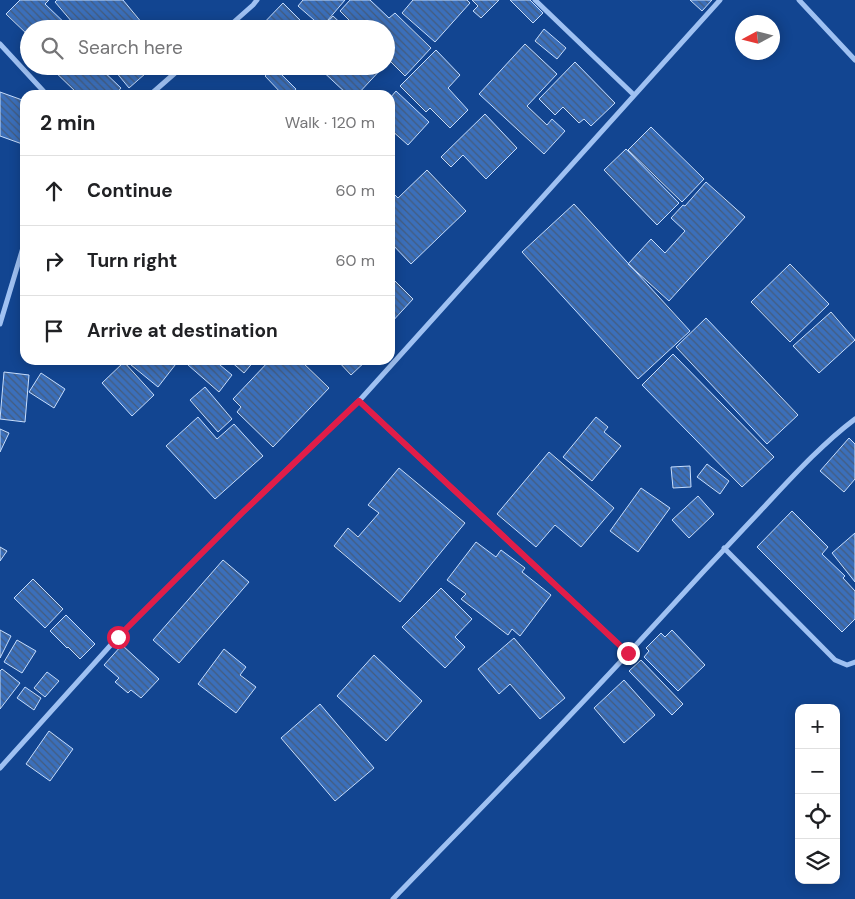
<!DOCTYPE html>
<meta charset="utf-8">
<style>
body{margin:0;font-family:"DM Sans",sans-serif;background:#f2f2f2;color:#202124}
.controls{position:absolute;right:15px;bottom:15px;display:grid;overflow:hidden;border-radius:10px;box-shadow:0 2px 12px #0003}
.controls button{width:45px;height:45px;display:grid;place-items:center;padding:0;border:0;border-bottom:1px solid #e0e0e0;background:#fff;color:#202124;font:25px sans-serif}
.compass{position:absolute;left:735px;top:15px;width:45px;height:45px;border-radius:50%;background:#fff;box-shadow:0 2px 12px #0003;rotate:263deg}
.stop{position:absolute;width:15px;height:15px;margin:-11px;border:4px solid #e11d48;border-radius:50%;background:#fff}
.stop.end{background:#e11d48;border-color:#fff;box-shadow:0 1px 5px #0008}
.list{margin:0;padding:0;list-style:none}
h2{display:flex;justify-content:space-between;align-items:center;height:65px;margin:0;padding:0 20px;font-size:21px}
h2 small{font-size:16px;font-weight:400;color:#757577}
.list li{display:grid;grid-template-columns:32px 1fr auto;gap:15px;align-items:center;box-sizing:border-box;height:70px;padding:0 20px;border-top:1px solid #e0e0e0}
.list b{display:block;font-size:19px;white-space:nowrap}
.list em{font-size:16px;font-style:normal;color:#757577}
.icon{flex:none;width:28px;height:28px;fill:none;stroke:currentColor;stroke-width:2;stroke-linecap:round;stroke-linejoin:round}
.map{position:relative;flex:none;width:855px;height:899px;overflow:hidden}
.search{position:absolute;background:#fff;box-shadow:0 2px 12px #0003;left:20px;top:20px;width:375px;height:55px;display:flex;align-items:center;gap:12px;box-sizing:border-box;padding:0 18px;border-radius:28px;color:#757577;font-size:19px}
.panel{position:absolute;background:#fff;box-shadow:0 2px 12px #0003;left:20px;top:90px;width:375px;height:275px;border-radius:15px}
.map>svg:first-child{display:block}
.building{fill:url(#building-back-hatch);stroke:#c6ddfd}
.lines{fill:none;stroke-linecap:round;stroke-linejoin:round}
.minor{stroke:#9fc1f2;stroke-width:5}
.route{stroke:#e11d48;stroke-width:6}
</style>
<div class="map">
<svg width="855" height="899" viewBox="0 0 855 899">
<defs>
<pattern id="building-back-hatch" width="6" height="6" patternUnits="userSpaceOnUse" patternTransform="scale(1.25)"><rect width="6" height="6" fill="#3b6fba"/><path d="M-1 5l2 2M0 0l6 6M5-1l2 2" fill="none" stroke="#445c7e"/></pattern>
</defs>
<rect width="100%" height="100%" fill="#124591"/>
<!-- building -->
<path class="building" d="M 20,0 L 49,0 L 45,4 L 71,29 L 29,29 L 29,36 L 6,14 Z
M 57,0 L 123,0 L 147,29 L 78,29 L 55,2 Z
M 303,0 L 345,0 L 322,27 L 298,6 Z
M 350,0 L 370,0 L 389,18 L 395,13 L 431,48 L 405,76 L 386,57 L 386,29 L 358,29 L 340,11 Z
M 413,0 L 467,0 L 470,3 L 435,42 L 402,13 Z
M 472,0 L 499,0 L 481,18 L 473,11 L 478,6 Z
M 510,0 L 530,0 L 543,13 L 533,23 Z
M 690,0 L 712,0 L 702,11 Z
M 283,3 L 304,24 L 300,29 L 258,29 Z
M 333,16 L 347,29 L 321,29 Z
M 544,29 L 566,48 L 557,59 L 535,41 Z
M 525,44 L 557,74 L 527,106 L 547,125 L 552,119 L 565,131 L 544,154 L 479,94 Z
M 436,50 L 460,75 L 448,88 L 468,110 L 450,128 L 430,108 L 426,112 L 400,86 Z
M 575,62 L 615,103 L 591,126 L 584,119 L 579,123 L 563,107 L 555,115 L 539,99 Z
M 49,66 L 98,66 L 121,88 L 115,95 L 79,95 Z
M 111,66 L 154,66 L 129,88 Z
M 317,66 L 384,66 L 357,95 L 348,95 Z
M 274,67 L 296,89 L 291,95 L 283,95 L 265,76 Z
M 396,91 L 429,122 L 408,145 L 390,129 L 390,98 Z
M 0,92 L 25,101 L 25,145 L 0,136 Z
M 485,114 L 517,148 L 486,179 L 463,155 L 451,167 L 441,157 Z
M 651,127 L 704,179 L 682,202 L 628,150 Z
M 626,149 L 679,203 L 657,225 L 604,170 Z
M 427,170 L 466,211 L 411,264 L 390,242 L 390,192 L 391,191 L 398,198 Z
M 706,182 L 745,217 L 669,301 L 628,264 L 651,239 L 665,253 L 685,231 L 671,218 L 683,205 L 685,206 Z
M 574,204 L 690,331 L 638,379 L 522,252 Z
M 790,264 L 829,304 L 790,342 L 751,302 Z
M 390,276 L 413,299 L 390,324 Z
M 831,312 L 855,340 L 819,373 L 793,346 Z
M 706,318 L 798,415 L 767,444 L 676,347 Z
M 673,354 L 774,457 L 742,487 L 642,385 Z
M 125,360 L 179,360 L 158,387 Z
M 192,360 L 214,360 L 232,375 L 219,392 L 188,365 Z
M 229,360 L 255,360 L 244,373 Z
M 270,360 L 300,360 L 329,388 L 273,447 L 237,412 L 241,407 L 233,399 Z
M 337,360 L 367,360 L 351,375 Z
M 124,362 L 154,395 L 132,416 L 102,383 Z
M 4,372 L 29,375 L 25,422 L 0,419 Z
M 41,373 L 65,389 L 54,408 L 29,392 Z
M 205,387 L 232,419 L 218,432 L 190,400 Z
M 198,417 L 217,439 L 234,424 L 263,456 L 215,499 L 166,446 Z
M 596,417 L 608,427 L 604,432 L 621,446 L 592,481 L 563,457 Z
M 0,429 L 9,433 L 0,452 Z
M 849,438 L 855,444 L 855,479 L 844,492 L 820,471 Z
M 549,452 L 614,508 L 581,547 L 555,525 L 536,547 L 497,514 Z
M 707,464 L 729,481 L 720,494 L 697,477 Z
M 690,466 L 691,487 L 673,488 L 671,467 Z
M 399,468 L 465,523 L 400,602 L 334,546 L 348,528 L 358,537 L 379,513 L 368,505 Z
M 641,488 L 670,508 L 638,552 L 610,531 Z
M 698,496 L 714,514 L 689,538 L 672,520 Z
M 792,511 L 828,547 L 822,554 L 845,576 L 843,578 L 855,591 L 855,619 L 842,632 L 757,547 Z
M 855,533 L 855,582 L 832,553 Z
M 476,542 L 496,557 L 501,550 L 525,568 L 522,572 L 551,595 L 520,636 L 512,629 L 508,635 L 461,599 L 466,594 L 447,580 Z
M 0,547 L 7,551 L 0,561 Z
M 223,560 L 249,582 L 179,663 L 153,640 Z
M 33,579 L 63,609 L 45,628 L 14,598 Z
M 441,588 L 472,619 L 455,637 L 465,647 L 445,668 L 402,627 Z
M 66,615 L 95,644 L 80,659 L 68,647 L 67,648 L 50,631 Z
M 0,630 L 11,636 L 0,658 Z
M 672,630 L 705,665 L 678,691 L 644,657 L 649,651 L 646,648 L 661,633 L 665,637 Z
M 514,638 L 565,698 L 540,719 L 510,684 L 499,694 L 478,669 Z
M 17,640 L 36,651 L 22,673 L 4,662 Z
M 122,645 L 159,679 L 141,698 L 131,690 L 128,693 L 115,682 L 119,678 L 104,665 Z
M 224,649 L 246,667 L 240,675 L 256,687 L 236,713 L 198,684 Z
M 374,655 L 422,701 L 386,741 L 337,696 Z
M 641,660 L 683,704 L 672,715 L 629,671 Z
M 2,669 L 20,683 L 0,709 L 0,671 Z
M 47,672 L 59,681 L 45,697 L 34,688 Z
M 624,680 L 655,715 L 624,743 L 594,708 Z
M 25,687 L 41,698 L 34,710 L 17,698 Z
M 320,704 L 374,768 L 335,801 L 281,738 Z
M 49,731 L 73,749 L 50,781 L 26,764 Z"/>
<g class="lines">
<!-- minor -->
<path class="minor" d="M 535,0 L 634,95
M 799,0 L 855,60
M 226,29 L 253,5 L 257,0
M 0,44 L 47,95
M 150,95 L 183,66
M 0,324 L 25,241
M 359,401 L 628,653
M 724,548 L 835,660 L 847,665 L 855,662
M 0,768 L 118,637 L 243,512 L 359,401 L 720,0
M 393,899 C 478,811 564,724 647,633 C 686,590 725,548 765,506 C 793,476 823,443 855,419"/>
</g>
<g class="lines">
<!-- route -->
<path class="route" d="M 118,637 L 243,512 L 359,401 L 628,653"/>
</g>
</svg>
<div class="controls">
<button>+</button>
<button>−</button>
<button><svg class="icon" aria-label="locate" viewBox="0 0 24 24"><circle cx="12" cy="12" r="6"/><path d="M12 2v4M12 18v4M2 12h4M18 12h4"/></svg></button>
<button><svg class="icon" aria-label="layers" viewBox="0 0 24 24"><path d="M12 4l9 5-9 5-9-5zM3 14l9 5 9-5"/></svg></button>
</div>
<svg class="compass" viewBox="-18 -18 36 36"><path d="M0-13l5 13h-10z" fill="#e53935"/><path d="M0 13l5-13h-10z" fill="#757577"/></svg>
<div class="stop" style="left:118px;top:637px"></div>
<div class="stop end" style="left:628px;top:653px"></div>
<div class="search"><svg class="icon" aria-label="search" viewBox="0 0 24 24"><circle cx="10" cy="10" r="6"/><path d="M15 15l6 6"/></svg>Search here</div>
<section class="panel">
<h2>2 min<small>Walk · 120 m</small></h2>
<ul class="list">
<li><svg class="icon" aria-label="ahead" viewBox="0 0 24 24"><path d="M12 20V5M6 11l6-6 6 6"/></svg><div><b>Continue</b></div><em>60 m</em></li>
<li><svg class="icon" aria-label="right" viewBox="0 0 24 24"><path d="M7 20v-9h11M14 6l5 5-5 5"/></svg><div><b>Turn right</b></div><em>60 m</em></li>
<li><svg class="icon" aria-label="arrive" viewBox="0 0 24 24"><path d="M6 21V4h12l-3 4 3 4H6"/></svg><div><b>Arrive at destination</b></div></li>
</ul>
</section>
</div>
